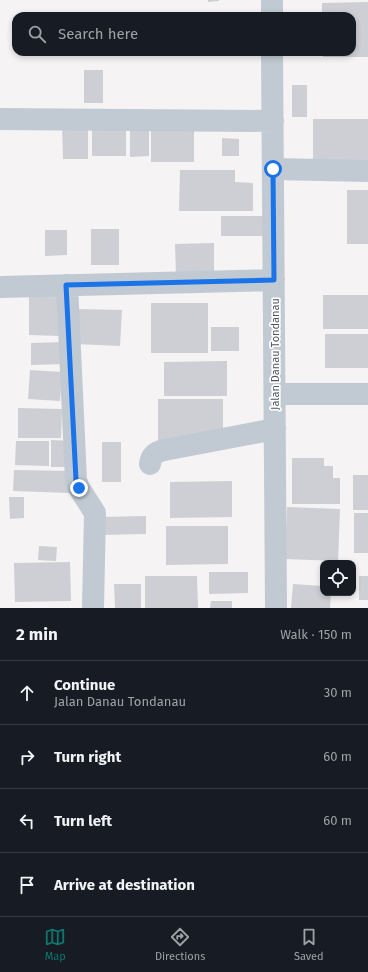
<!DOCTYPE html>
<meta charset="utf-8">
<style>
body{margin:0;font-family:"Fira Sans",sans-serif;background:#20242c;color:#f1f3f6}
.controls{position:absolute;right:12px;bottom:12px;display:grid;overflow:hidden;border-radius:8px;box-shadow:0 2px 6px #0003}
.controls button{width:36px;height:36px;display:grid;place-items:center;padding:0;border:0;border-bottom:1px solid #363941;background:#171b24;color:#f1f3f6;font:20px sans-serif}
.stop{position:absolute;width:12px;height:12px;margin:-9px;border:3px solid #1a73e8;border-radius:50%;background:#fff}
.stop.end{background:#1a73e8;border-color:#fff;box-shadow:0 1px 4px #0008}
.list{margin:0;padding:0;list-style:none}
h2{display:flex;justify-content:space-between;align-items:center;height:52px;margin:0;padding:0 16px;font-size:17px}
h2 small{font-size:13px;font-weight:400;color:#9ea1a6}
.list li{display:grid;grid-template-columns:26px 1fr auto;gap:12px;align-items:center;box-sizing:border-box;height:64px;padding:0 16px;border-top:1px solid #363941}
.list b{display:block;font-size:15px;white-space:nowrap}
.list p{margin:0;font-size:13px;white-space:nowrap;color:#9ea1a6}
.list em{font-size:13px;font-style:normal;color:#9ea1a6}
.icon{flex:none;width:22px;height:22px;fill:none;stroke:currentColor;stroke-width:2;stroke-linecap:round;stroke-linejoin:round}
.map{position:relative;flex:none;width:368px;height:608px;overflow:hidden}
.search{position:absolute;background:#171b24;box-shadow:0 2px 6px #0003;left:12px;right:12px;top:12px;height:44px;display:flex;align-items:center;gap:10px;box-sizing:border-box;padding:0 14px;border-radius:12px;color:#9ea1a6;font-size:15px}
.sheet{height:308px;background:#171b24}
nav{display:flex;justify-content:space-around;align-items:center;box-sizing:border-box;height:56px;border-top:1px solid #363941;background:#171b24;font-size:11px;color:#9ea1a6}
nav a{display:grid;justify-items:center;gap:2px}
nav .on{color:#0f766e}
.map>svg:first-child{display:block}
.building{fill:#cdcfd5}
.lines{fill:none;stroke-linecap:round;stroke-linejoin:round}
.minor{stroke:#c1cad2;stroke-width:22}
.route{stroke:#1a73e8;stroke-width:5}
.labels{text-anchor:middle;stroke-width:3.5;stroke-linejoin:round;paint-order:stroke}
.street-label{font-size:11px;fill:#4a5661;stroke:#fff}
</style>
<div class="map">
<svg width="368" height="608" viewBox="0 0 368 608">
<rect width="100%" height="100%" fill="#f5f3f3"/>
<!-- building -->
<path class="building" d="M 208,0 L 219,0 L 219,1 L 208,2 Z
M 368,2 L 368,57 L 323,57 L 323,52 L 352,52 L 352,16 L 322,16 L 322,3 Z
M 84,70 L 103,70 L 103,103 L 84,103 Z
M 292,85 L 307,85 L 307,117 L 292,117 Z
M 313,119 L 368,119 L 368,162 L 313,163 Z
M 62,123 L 88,123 L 88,159 L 63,159 Z
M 92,123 L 126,123 L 126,156 L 92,156 Z
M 151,125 L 194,125 L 194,162 L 151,162 Z
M 130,127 L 149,127 L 149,156 L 130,157 Z
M 222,138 L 239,139 L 239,156 L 222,156 Z
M 180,170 L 235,170 L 235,182 L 253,183 L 253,211 L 179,211 Z
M 347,190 L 368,190 L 368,244 L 347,244 Z
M 221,216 L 264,216 L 264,236 L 221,236 Z
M 91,229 L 119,229 L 119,265 L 91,265 Z
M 45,230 L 67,230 L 67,255 L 45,256 Z
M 214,243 L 214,275 L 176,276 L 175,244 Z
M 29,287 L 61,287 L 61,336 L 29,335 Z
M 323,295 L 368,295 L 368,329 L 323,329 Z
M 151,303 L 208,303 L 208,353 L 151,353 Z
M 77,309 L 122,310 L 120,346 L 76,344 Z
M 211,327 L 239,327 L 239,351 L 211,351 Z
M 325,334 L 368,334 L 368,368 L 325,368 Z
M 63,342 L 64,364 L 31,365 L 31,343 Z
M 227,361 L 227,396 L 164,396 L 164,362 Z
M 30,370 L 62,372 L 60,401 L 28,399 Z
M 158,399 L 223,399 L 223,432 L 158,442 Z
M 18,408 L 62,409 L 61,438 L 18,438 Z
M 51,440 L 73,441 L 72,467 L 51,467 Z
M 16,441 L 49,441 L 49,466 L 15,465 Z
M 102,442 L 121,442 L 121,482 L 102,482 Z
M 292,458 L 324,458 L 324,466 L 333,466 L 333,478 L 340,478 L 340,504 L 292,504 Z
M 14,470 L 71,471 L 71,493 L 13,491 Z
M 353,475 L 368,475 L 368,510 L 353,510 Z
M 232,481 L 232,517 L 170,518 L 170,482 Z
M 9,497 L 24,497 L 24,518 L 10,519 Z
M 287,507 L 340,509 L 338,561 L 285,559 Z
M 354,513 L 368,513 L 368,553 L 354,553 Z
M 146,516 L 146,534 L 101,535 L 101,517 Z
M 166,526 L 228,526 L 228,564 L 166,565 Z
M 39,546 L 57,547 L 56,561 L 38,560 Z
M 70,562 L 71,601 L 15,602 L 14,563 Z
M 209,572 L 248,572 L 248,593 L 209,594 Z
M 145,576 L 197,576 L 198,608 L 145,608 Z
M 359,576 L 368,576 L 368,600 L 359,600 Z
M 114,584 L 141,584 L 141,608 L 115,608 Z
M 293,584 L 323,586 L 323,593 L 331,593 L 330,608 L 291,608 Z
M 211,601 L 232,601 L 232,608 L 210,608 Z"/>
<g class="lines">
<!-- minor -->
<path class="minor" d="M 272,0 L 272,16
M 272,52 L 276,608
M 0,119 L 273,121
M 273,169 L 368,171
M 67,285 L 76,480 L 79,488 L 95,513 L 93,608
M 0,287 L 274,280
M 275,394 L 368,394
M 150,464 C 151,455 156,452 164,450 L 275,429"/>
</g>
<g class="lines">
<!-- route -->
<path class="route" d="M 79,488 L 76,480 L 66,285 L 274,280 L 273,169"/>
</g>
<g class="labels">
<!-- street labels -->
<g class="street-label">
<text transform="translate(275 354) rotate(-90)" y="4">Jalan Danau Tondanau</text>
</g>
</g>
</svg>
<div class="controls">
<button><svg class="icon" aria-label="locate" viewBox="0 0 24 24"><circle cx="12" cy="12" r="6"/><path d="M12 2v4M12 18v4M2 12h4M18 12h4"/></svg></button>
</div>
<div class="stop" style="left:273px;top:169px"></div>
<div class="stop end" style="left:79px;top:488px"></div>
<div class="search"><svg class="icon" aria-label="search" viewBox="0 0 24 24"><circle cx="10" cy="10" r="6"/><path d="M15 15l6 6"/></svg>Search here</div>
</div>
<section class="sheet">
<h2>2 min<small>Walk · 150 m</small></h2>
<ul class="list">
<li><svg class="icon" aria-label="ahead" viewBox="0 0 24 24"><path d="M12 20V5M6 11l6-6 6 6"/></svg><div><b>Continue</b><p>Jalan Danau Tondanau</p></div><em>30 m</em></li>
<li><svg class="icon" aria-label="right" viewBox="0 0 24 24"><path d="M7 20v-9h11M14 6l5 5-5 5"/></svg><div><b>Turn right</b></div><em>60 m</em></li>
<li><svg class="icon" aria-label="left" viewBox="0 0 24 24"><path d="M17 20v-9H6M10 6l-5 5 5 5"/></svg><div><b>Turn left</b></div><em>60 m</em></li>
<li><svg class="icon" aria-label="arrive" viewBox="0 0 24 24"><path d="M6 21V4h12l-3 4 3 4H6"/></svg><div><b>Arrive at destination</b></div></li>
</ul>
</section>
<nav>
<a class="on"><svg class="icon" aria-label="map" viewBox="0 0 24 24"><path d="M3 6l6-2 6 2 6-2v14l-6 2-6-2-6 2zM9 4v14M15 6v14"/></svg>Map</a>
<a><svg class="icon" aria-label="directions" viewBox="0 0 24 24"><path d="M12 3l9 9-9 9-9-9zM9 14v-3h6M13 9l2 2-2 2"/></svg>Directions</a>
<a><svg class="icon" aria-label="saved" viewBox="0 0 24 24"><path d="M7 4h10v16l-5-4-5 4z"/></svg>Saved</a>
</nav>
